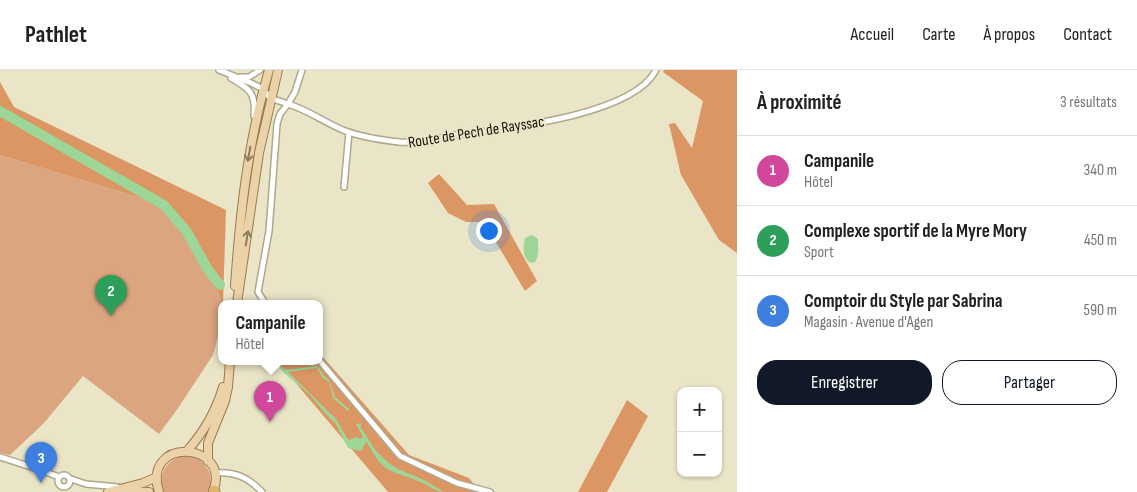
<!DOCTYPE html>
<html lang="fr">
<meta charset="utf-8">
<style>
body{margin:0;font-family:"Sofia Sans Condensed",sans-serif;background:#f6f6f6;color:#202124}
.controls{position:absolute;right:15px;bottom:15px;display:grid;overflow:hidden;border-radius:10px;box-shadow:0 1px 4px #0004}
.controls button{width:45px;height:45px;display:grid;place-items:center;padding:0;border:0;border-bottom:1px solid #e0e0e0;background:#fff;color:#202124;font:25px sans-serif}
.you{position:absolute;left:488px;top:160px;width:18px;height:18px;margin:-12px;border:4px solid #fff;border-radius:50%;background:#1a73e8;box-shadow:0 0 0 8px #1a73e833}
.badge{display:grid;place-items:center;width:32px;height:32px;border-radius:50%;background:#111827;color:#fff;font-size:16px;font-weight:700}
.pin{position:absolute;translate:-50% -41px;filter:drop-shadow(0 1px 2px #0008)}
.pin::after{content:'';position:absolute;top:26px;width:18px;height:15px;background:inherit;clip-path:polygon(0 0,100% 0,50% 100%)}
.popup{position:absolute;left:218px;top:230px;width:105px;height:65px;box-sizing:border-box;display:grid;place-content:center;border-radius:10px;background:#fff;filter:drop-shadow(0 1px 4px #0005);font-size:16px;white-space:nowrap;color:#757577}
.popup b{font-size:19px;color:#202124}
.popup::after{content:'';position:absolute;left:50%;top:100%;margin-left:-10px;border:10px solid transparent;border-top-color:#fff}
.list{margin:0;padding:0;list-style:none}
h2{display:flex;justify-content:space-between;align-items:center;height:65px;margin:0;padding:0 20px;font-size:21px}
h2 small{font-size:16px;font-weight:400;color:#757577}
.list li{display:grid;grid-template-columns:32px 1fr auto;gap:15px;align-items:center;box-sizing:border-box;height:70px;padding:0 20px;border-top:1px solid #e0e0e0}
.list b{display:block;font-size:19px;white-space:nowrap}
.list p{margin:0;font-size:16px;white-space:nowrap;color:#757577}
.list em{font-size:16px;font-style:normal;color:#757577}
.actions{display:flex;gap:10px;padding:15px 20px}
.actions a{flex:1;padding:11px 0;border:1px solid #111827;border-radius:20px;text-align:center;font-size:18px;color:#111827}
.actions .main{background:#111827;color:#fff}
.map{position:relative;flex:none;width:737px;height:422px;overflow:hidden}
header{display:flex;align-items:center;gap:30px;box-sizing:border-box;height:70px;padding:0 25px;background:#fff;border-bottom:1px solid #e0e0e0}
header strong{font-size:24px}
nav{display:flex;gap:28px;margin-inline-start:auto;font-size:18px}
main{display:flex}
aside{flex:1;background:#fff}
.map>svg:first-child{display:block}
.green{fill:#dba580}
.forest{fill:#db9664}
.water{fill:#9cd798}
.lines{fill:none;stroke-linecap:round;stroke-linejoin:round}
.river{stroke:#9cd798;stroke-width:10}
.street-casing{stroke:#ada98c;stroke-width:8}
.primary-casing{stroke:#9a7c4c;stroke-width:10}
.highway-casing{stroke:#9a7c4c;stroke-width:11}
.street{stroke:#fff;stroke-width:5}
.primary{stroke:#ecd2a9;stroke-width:8}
.highway{stroke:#e0b46f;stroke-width:9}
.oneway{stroke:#8c7d62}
.labels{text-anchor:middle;stroke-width:4;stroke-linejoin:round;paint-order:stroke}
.street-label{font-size:16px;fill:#17150b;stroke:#eae5c7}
</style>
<header>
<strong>Pathlet</strong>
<nav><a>Accueil</a><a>Carte</a><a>À propos</a><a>Contact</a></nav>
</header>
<main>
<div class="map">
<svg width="737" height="422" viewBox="0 0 737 422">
<rect width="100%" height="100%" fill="#eae5c7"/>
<!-- green -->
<path class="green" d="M 0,85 L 164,135 L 182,158 L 223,233 L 221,233 L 220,260 L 213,285 L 176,341 L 159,364 L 83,306 L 44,353 L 10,385 L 0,383 Z
M 183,386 C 203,385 217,403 208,422 L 164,422 C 157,405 166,390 183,386 Z"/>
<!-- forest -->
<path class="forest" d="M 664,0 L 737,0 L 737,183 L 719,170 L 681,105 L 669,54 L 675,53 L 692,78 L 703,31 L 663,2 Z
M 0,12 L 14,37 L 226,140 L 223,233 L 182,158 L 164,135 L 0,85 Z
M 439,104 L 467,135 L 494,134 L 537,211 L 525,221 L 484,152 L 466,152 L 448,143 L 428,113 Z
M 319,287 L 323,287 L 409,385 L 469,408 L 480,422 L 388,422 L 277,291 L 319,291 Z
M 627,330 L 648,346 L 607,422 L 578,422 Z"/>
<!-- water -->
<path class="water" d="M 532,165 L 538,169 C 538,177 540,186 534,193 L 529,192 C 522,185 523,178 525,168 Z
M 275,291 L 286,300 L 316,296 L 319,298 L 324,306 L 329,310 L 335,327 L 350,340 L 348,341 L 333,328 L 329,312 L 323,308 L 317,298 L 288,302 L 336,349 L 347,368 L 349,370 L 356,367 L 360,369 L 363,367 L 356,354 L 362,353 L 360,356 L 376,381 L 390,394 L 398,399 L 424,410 L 444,422 C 436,422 430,416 423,413 C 389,398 386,407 366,371 L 362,380 L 359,381 L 348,378 L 336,354 L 324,342 L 310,325 L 283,302 Z"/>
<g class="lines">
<!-- river -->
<path class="river" d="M 0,41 L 164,135 L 187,162 L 207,198 L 220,215"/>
<!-- street casing -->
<g class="street-casing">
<path id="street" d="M 219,0 L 251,13 L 263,19 L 270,28 L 288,34 L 295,22 L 302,0
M 240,7 L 249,7 L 260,0
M 231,8 C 250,19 256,23 254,46
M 344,117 L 349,62
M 265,233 L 258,222 L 269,161 L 277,54 L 280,44 L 288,34 C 308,40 324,52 343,60 C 360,67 381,70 399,72 C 413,74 440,68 455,65 C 503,59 633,46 656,0
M 319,290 L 400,386 L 457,413 L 490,422
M 0,387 L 41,400 L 59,407
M 215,403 C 235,401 249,408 262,422
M58 411a6 6 0 1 1 12 0a6 6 0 1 1-12 0Z
M 71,409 L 86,414 L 118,417"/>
</g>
<!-- primary casing -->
<g class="primary-casing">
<path id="primary" d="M 235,216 C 240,143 248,71 269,0
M 237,233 L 259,83 L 278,0
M 187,381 C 204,362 216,341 223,317
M 208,391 L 208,373 L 225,331 L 228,317 L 230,291
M 125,421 L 149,422
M 108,422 L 143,413 L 157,407
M 159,422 C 141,366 233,371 213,422"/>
</g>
<!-- highway casing -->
<g class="highway-casing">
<path id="highway" d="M 214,420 L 215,422"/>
</g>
<!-- street -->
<use href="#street" class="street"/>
<!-- primary -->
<use href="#primary" class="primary"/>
<!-- highway -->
<use href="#highway" class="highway"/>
</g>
<!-- one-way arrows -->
<defs><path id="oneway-shaft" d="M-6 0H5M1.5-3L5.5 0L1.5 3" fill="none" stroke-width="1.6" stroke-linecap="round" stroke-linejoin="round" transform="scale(1.25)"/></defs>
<g class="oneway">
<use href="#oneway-shaft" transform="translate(249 84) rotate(101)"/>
<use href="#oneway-shaft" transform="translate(247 168) rotate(-81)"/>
</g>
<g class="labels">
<!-- street labels -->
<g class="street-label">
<text transform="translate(476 61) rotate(-9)" y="6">Route de Pech de Rayssac</text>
</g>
</g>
</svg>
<div class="controls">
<button>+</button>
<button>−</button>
</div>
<div class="you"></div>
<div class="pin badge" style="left:270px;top:352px;background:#d1479c">1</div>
<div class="popup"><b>Campanile</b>Hôtel</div>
<div class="pin badge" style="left:111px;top:246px;background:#2e9e5b">2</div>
<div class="pin badge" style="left:41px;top:413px;background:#3f7fe0">3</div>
</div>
<aside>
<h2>À proximité<small>3 résultats</small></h2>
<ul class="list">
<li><span class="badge" style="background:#d1479c">1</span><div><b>Campanile</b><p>Hôtel</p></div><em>340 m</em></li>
<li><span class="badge" style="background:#2e9e5b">2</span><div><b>Complexe sportif de la Myre Mory</b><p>Sport</p></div><em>450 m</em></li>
<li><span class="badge" style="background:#3f7fe0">3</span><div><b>Comptoir du Style par Sabrina</b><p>Magasin · Avenue d'Agen</p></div><em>590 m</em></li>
</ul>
<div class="actions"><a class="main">Enregistrer</a><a>Partager</a></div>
</aside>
</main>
